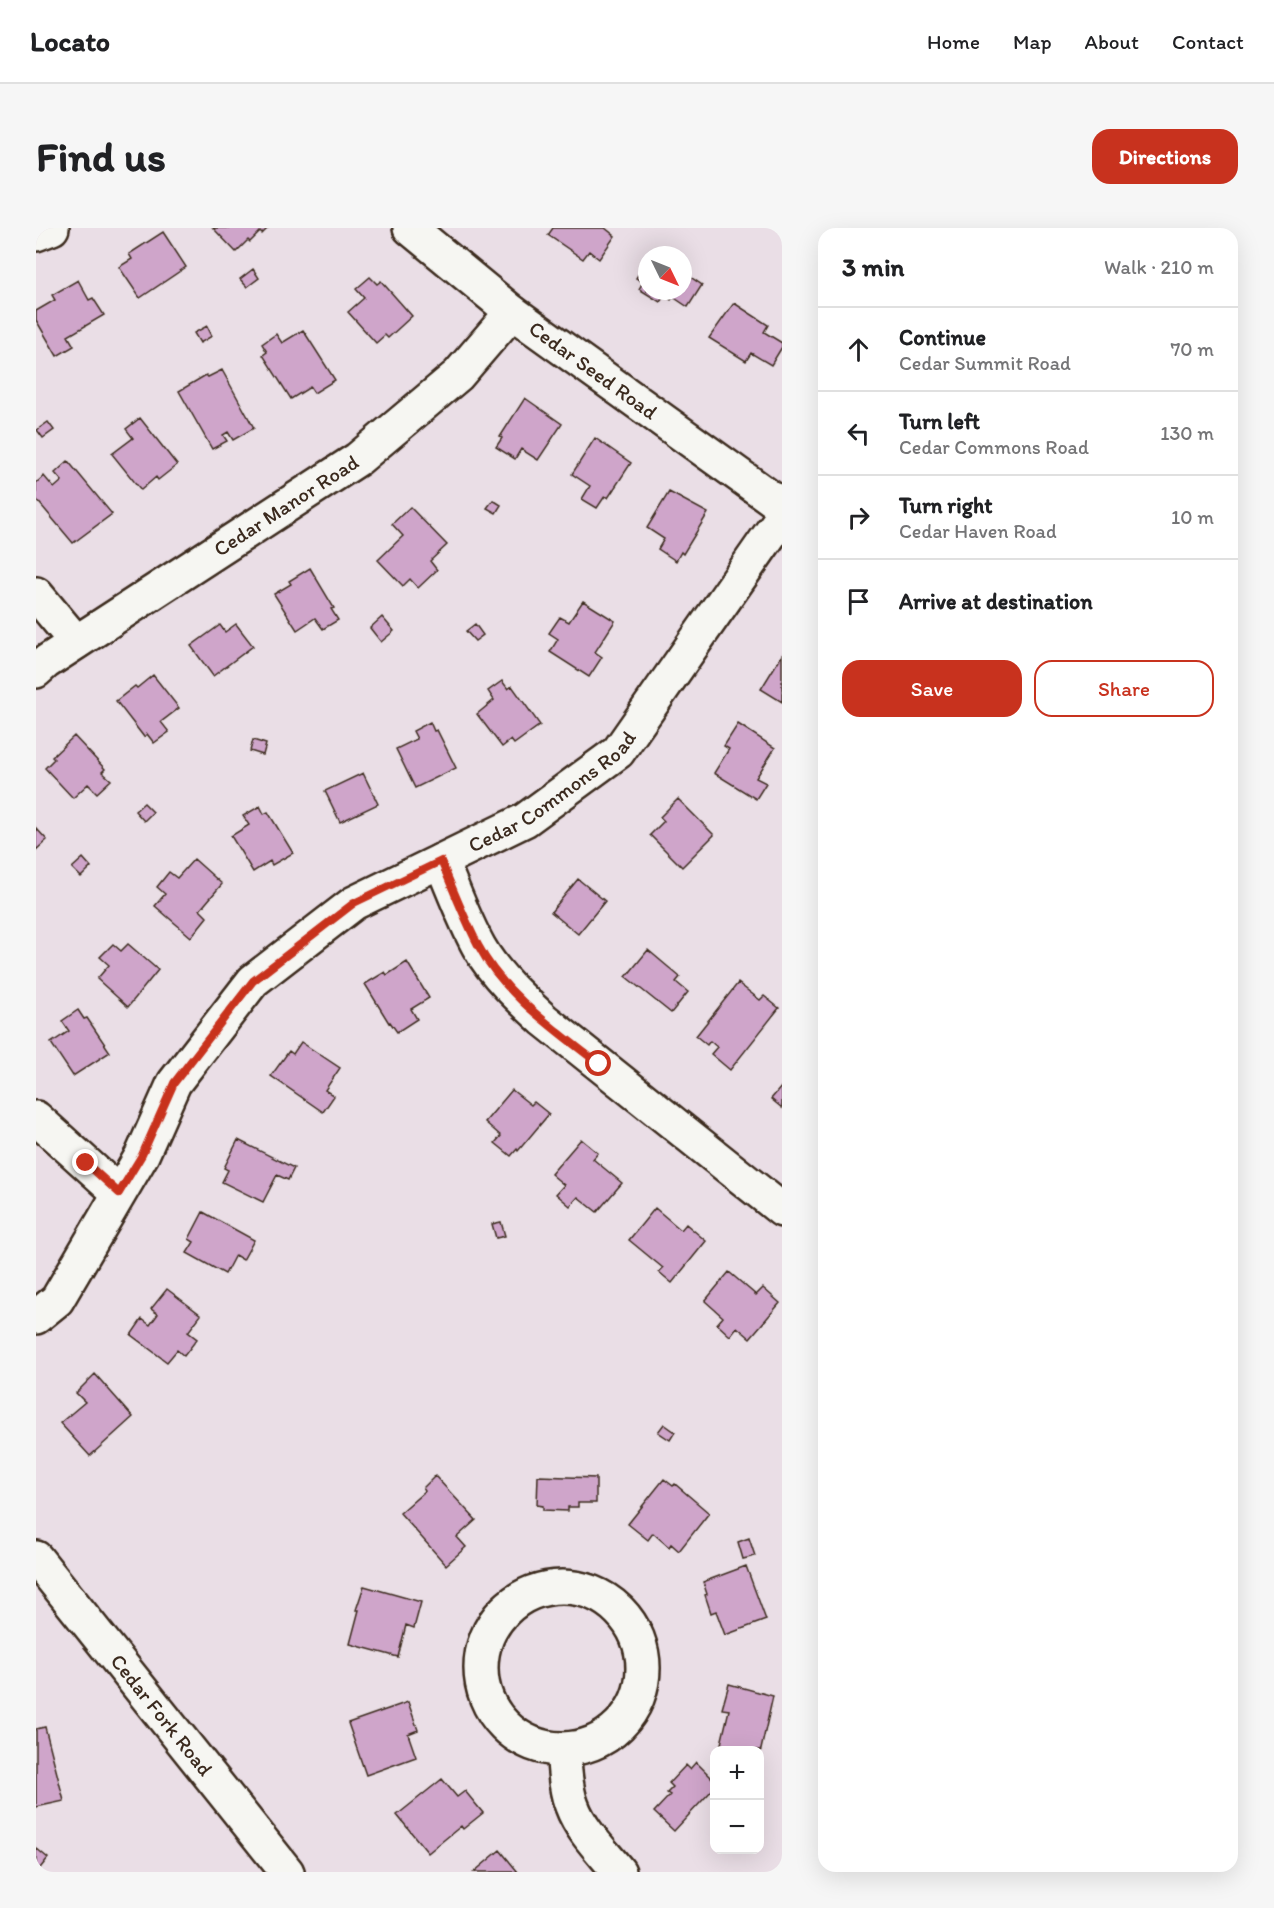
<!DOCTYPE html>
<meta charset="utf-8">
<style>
body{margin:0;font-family:Itim,sans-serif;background:#f6f6f6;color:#202124}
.controls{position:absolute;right:18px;bottom:18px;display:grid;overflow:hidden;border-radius:12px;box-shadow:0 6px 24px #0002}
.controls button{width:54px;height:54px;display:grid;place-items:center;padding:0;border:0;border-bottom:2px solid #e0e0e0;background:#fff;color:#202124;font:30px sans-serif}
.compass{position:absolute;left:602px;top:18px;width:54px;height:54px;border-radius:50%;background:#fff;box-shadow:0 6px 24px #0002;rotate:133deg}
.stop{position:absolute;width:18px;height:18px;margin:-14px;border:4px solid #c8321e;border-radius:50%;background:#fff}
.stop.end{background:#c8321e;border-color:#fff;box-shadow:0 2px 6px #0008}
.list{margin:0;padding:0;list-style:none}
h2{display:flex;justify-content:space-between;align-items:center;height:78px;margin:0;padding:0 24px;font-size:26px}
h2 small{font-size:20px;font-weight:400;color:#757577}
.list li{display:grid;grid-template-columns:39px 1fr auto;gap:18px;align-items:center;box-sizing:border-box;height:84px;padding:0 24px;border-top:2px solid #e0e0e0}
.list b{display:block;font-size:22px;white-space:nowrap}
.list p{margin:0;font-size:20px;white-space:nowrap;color:#757577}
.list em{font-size:20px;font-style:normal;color:#757577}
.actions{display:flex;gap:12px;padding:18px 24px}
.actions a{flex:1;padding:14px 0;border:2px solid #c8321e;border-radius:18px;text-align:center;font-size:21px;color:#c8321e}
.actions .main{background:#c8321e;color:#fff}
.icon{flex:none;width:33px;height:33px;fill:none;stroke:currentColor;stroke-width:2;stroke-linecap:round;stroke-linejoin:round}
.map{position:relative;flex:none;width:746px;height:1644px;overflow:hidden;border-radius:18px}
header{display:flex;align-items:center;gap:36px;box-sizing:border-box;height:84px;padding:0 30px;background:#fff;border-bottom:2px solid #e0e0e0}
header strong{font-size:28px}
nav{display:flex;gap:33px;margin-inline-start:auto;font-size:21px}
.intro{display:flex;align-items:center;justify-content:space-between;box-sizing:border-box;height:144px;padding:0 36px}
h1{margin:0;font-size:42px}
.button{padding:15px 27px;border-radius:18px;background:#c8321e;color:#fff;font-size:21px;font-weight:700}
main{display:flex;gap:36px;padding:0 36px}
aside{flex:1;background:#fff;border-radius:18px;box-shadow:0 6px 24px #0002}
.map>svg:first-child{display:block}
.building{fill:#cfa5ca;stroke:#3b2a1e;stroke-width:1.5}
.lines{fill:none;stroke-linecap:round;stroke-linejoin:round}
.minor-casing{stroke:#3b2a1e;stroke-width:38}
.minor{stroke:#f6f6f2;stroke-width:33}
.route{stroke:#c8321e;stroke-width:8}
.labels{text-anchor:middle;stroke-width:4.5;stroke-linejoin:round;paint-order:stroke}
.street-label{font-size:21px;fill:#3b2a1e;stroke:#f6f6f2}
</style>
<header>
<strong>Locato</strong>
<nav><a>Home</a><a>Map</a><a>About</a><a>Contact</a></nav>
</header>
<div class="intro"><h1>Find us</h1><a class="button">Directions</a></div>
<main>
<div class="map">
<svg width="746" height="1644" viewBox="0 0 746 1644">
<rect width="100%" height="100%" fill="#eadee6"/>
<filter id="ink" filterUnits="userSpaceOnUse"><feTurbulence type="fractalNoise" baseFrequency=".0167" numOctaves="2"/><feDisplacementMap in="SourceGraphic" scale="12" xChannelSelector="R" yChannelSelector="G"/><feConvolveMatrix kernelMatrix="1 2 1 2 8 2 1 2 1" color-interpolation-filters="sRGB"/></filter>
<g filter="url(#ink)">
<!-- building -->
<path class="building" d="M 177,0 L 232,0 L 226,6 L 224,4 L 214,14 L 212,12 L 200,24 Z
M 517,0 L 569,0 L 579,8 L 563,31 L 553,23 L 547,31 L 512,7 Z
M 127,4 L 150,39 L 104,70 L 83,39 L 96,31 L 93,26 Z
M 611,33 L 611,63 L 647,63 L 647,44 L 666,57 L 652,79 L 637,69 L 635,72 L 629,67 L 624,74 L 603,61 L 607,54 L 600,50 Z
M 217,41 L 223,50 L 211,59 L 204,51 Z
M 334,49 L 341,56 L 345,53 L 376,88 L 352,110 L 349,107 L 340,115 L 312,84 L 328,70 L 320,61 Z
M 42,52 L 53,72 L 57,70 L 68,87 L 32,108 L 38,118 L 21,128 L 0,92 L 0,83 L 19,72 L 16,67 Z
M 698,75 L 732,97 L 728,104 L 746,115 L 746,119 L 735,137 L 715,125 L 710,133 L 673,110 Z
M 171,98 L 176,108 L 164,115 L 158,105 Z
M 267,102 L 299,152 L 278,165 L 274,159 L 255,171 L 227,127 L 231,124 L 226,116 L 240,106 L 246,115 Z
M 186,142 L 218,200 L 197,212 L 192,204 L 187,207 L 191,213 L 176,221 L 143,163 L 170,147 L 172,149 Z
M 489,170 L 526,196 L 502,232 L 485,221 L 479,231 L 460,219 L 466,210 L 464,209 Z
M 104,190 L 141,237 L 122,252 L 120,249 L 105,262 L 76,226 L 97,210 L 90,201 Z
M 12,194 L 18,202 L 7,210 L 1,202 Z
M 559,210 L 595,235 L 572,270 L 569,268 L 561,280 L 546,271 L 554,258 L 536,246 Z
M 32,233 L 76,286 L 37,315 L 0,271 L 0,255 L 8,248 L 18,260 L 26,253 L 19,245 Z
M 633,264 L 672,285 L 647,326 L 645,324 L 640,333 L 622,321 L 628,311 L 611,300 Z
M 457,272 L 465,277 L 460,285 L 451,280 Z
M 374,279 L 411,317 L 394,333 L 401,342 L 382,360 L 374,351 L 367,358 L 342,332 L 367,308 L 356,296 Z
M 274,340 L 298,380 L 295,381 L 302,392 L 287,401 L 279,390 L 261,402 L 238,366 L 255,356 L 253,353 Z
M 547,373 L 579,393 L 559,424 L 566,429 L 553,449 L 514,424 L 522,411 L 513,405 L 524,389 L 533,394 Z
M 346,389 L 358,403 L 345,414 L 334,400 Z
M 200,396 L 217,418 L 177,448 L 155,418 L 184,397 L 189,404 Z
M 439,396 L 447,407 L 439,413 L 430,403 Z
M 746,427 L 746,474 L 725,461 Z
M 117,447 L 143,480 L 125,494 L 133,504 L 118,515 L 111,506 L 108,509 L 80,473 L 99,458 L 101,460 Z
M 466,453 L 472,461 L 476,458 L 504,497 L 478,516 L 475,512 L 466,519 L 441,486 L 458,472 L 452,463 Z
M 394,494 L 398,503 L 401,502 L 420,540 L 379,560 L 360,521 L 381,511 L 377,503 Z
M 702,496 L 739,520 L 720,550 L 730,555 L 720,571 L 678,545 L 693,521 L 688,518 Z
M 38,508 L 69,541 L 66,544 L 75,552 L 61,565 L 52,556 L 37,570 L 9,540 L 18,531 L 16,529 Z
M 217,512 L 230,516 L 227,527 L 214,523 Z
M 327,545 L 342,576 L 304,594 L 289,563 Z
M 642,571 L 678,607 L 646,639 L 614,607 L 628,593 L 624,589 Z
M 108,575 L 117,584 L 108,593 L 99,583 Z
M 224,578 L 228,586 L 232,584 L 257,625 L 236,637 L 234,633 L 217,644 L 195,608 L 213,597 L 207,588 Z
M 0,600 L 11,612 L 0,622 Z
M 47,630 L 55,639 L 45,649 L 36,640 Z
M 158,631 L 186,656 L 164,682 L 171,689 L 155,709 L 119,678 L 129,666 L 121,659 L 133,644 L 141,650 Z
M 542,651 L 569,673 L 542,706 L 515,684 Z
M 77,716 L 85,723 L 92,716 L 122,742 L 92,779 L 61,751 L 73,737 L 64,729 Z
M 612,722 L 644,749 L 640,754 L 652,764 L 635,785 L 590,749 Z
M 371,734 L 393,770 L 375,781 L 381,791 L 361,804 L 354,794 L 353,795 L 329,756 L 349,744 L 351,747 Z
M 702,755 L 724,772 L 728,768 L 743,780 L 694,842 L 675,826 L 681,819 L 674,813 L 671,817 L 660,808 Z
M 42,782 L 48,791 L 51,790 L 74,824 L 37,848 L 15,815 L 33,803 L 26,793 Z
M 265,814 L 304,840 L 289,862 L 298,868 L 287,884 L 235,848 L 253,823 L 257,826 Z
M 746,858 L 746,880 L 735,871 Z
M 476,862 L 495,877 L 498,874 L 513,886 L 482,923 L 481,921 L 475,928 L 459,915 L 465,908 L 449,894 Z
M 545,911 L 562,925 L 557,931 L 586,955 L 561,984 L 542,969 L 534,978 L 520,966 L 528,957 L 515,946 Z
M 202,912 L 258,940 L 252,952 L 241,947 L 227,974 L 186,954 L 192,942 L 188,940 Z
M 619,980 L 645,1002 L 650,996 L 670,1013 L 636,1055 L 623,1044 L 627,1040 L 593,1012 Z
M 167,984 L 218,1012 L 207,1032 L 199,1027 L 189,1046 L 151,1025 L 158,1014 L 153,1011 Z
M 465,994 L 469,1008 L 460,1010 L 456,996 Z
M 693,1044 L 720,1067 L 727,1060 L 744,1075 L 714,1110 L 701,1099 L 694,1108 L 681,1096 L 687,1089 L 669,1073 Z
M 131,1061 L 165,1087 L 152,1104 L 161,1111 L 148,1128 L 141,1122 L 131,1134 L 95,1107 L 106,1091 L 114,1097 L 122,1086 L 115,1081 Z
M 59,1146 L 97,1189 L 54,1228 L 24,1195 L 49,1174 L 40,1165 Z
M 628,1196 L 639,1204 L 634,1212 L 622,1204 Z
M 399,1248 L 440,1292 L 421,1309 L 430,1319 L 410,1337 L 364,1285 L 389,1263 L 387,1260 Z
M 502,1248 L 560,1250 L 560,1275 L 542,1275 L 542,1279 L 532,1279 L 532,1283 L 507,1282 L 507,1278 L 501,1277 Z
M 628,1251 L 637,1258 L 639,1256 L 673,1285 L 643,1323 L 635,1316 L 633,1319 L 617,1305 L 612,1312 L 592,1296 Z
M 713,1310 L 719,1328 L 707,1331 L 702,1314 Z
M 710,1338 L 730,1392 L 689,1407 L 680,1383 L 675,1385 L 669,1367 L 671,1366 L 667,1354 Z
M 328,1358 L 385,1374 L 378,1400 L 370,1397 L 362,1429 L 314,1416 L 323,1382 L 320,1382 Z
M 693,1456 L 737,1468 L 724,1526 L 724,1522 L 711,1522 L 685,1516 L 693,1482 L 686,1481 Z
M 372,1474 L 382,1502 L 372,1506 L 380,1529 L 330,1547 L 312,1495 Z
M 9,1499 L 28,1573 L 0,1579 L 0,1501 Z
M 660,1534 L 678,1552 L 678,1560 L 638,1603 L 618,1584 L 634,1567 L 631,1565 L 637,1559 L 633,1555 L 650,1537 L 654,1541 Z
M 406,1551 L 421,1569 L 429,1563 L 447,1585 L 427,1601 L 425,1598 L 392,1625 L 361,1587 Z
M 0,1620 L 12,1630 L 1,1644 L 0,1644 Z
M 464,1622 L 482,1644 L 438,1644 Z"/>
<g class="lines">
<!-- minor casing -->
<g class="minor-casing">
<g id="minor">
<path id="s1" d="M 374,0 L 476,84 L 746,278"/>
<path d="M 0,6 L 16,0"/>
<path d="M 0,366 L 40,414"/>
<path id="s2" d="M 0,443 L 10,434 L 322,231 L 422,147 L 476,84"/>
<path d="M 405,633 C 417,661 428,692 443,719 C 459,747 484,770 508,792 L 746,982"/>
<path d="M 0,890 L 83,965"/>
<path id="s3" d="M 0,1089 L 21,1072 L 106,927 L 138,855 L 217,753 L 318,675 L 489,592 L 582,524 L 746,289"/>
<path id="s4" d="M 0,1330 L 251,1644"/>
<circle cx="526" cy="1440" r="81"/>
<path d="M 527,1522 C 529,1541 529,1561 536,1578 C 545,1603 567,1624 583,1644"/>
</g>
</g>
<!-- minor -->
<use href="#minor" class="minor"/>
</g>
</g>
<g class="lines" filter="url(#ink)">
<!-- route -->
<path class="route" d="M 50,935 L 83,965 L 106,927 L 138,855 L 217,753 L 318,675 L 405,633 C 417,661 428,690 442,717 C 468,767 520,802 563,836"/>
</g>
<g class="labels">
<!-- street labels -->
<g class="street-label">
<text dy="7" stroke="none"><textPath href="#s1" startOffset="232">Cedar Seed Road</textPath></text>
<text dy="7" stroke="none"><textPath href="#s2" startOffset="300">Cedar Manor Road</textPath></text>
<text dy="7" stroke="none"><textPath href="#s3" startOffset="759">Cedar Commons Road</textPath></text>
<text dy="7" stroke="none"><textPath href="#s4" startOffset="201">Cedar Fork Road</textPath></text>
</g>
</g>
</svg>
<div class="controls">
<button>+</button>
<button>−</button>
</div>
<svg class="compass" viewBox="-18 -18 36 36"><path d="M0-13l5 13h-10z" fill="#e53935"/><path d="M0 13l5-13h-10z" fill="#757577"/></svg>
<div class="stop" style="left:563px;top:836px"></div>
<div class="stop end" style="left:50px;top:935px"></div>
</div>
<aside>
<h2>3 min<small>Walk · 210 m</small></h2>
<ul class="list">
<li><svg class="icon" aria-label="ahead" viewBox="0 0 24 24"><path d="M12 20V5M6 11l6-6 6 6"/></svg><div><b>Continue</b><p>Cedar Summit Road</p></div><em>70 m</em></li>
<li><svg class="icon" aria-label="left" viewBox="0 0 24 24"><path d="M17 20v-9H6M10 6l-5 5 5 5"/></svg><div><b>Turn left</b><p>Cedar Commons Road</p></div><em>130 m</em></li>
<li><svg class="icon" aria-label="right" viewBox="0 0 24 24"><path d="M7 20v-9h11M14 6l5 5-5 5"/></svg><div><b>Turn right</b><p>Cedar Haven Road</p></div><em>10 m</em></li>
<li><svg class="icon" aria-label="arrive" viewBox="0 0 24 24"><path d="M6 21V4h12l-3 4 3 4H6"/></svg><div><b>Arrive at destination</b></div></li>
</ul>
<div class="actions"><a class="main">Save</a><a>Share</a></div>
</aside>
</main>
